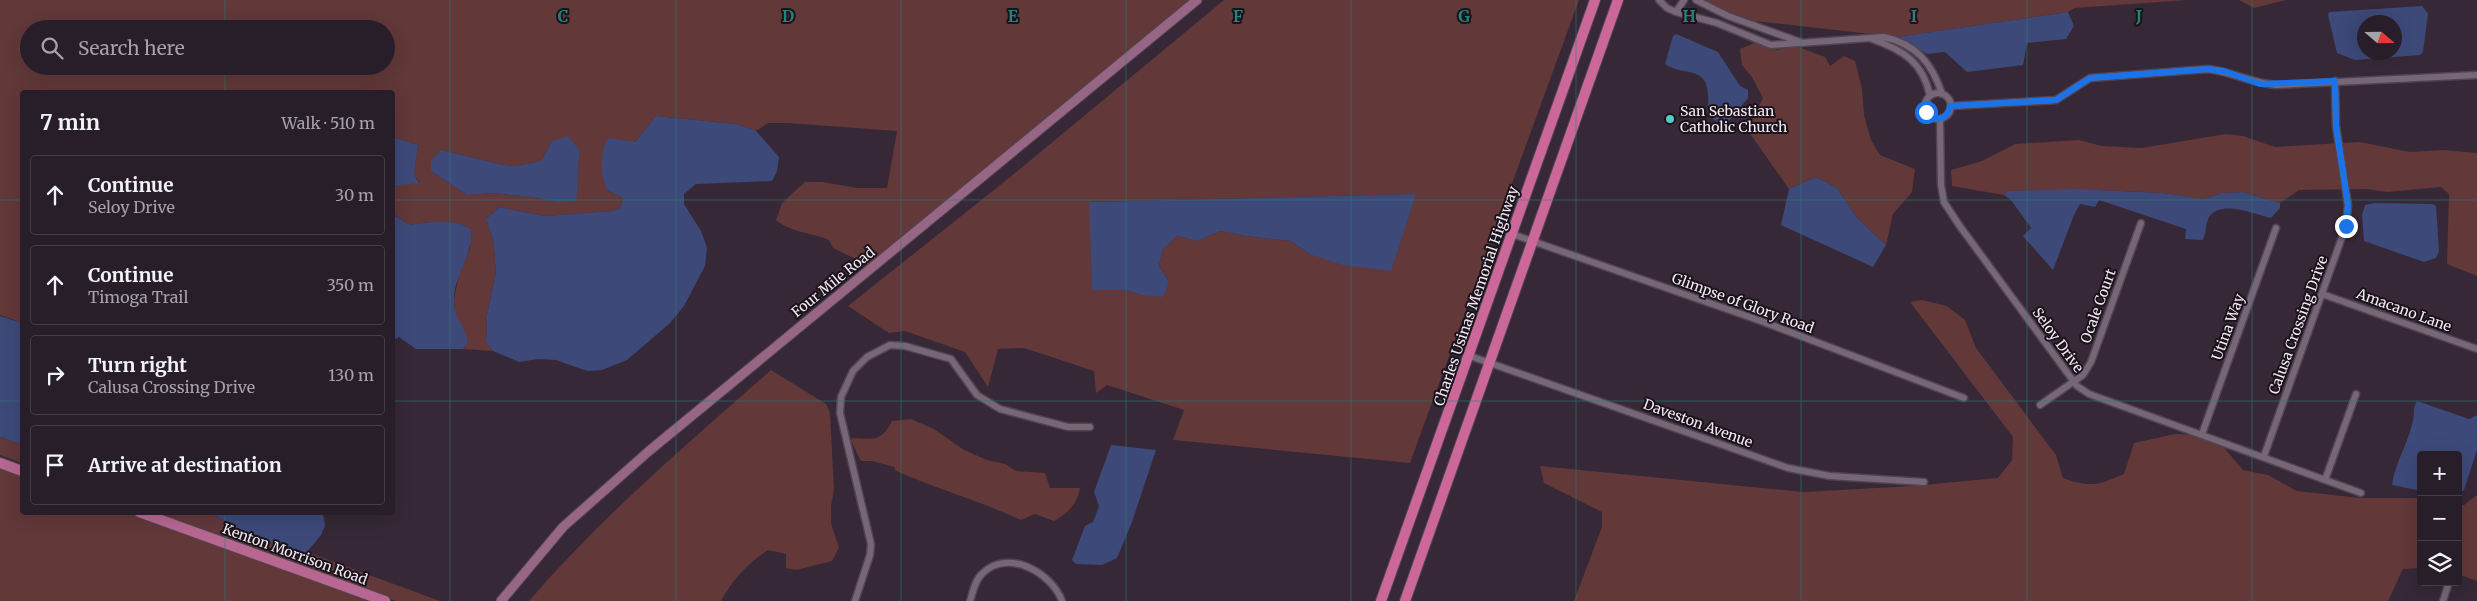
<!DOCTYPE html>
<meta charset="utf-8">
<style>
body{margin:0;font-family:Merriweather,serif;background:#302731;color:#f1f3f6}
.controls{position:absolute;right:15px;bottom:15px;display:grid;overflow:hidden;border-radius:5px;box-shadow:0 5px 20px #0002}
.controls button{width:45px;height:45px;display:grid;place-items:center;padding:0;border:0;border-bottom:1px solid #443c46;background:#281e29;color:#f1f3f6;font:25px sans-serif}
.compass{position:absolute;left:2357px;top:15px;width:45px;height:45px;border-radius:50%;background:#281e29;box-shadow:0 5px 20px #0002;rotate:110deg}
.stop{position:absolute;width:15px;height:15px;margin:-11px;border:4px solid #1a73e8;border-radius:50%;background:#fff}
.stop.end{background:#1a73e8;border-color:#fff;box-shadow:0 1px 5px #0008}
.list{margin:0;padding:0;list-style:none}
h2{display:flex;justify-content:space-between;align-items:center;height:65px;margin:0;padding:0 20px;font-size:21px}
h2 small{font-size:16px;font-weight:400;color:#a5a2a8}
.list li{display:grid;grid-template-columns:32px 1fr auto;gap:15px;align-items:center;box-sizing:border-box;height:80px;margin:0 10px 10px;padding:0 10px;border:1px solid #443c46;border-radius:5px}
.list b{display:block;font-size:19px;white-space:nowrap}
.list p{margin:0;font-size:16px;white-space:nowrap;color:#a5a2a8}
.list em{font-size:16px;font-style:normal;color:#a5a2a8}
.icon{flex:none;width:28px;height:28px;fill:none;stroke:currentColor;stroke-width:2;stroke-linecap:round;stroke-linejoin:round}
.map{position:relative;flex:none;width:2477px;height:601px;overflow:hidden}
.search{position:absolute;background:#281e29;box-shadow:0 5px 20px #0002;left:20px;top:20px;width:375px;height:55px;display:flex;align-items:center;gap:12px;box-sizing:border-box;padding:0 18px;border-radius:28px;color:#a5a2a8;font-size:19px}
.panel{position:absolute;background:#281e29;box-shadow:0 5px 20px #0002;left:20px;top:90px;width:375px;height:425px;border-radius:5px}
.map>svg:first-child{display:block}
.green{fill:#623839;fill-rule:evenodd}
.water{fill:#3d4979;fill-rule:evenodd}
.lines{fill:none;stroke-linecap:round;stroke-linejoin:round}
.minor-casing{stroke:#514451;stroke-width:9}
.secondary-casing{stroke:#514451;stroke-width:11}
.primary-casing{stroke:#514451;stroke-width:12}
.trunk-casing{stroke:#514451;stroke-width:12}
.minor{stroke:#767;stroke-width:6}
.secondary{stroke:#976684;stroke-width:9}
.primary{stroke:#b76791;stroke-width:10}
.trunk{stroke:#cc679a;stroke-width:10}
.route{stroke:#1a73e8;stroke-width:6}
.grid{fill:none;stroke:#26827b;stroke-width:1;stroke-opacity:0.55}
.poi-dot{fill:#53cdc9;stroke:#1a131a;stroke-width:2}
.labels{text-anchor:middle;stroke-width:4;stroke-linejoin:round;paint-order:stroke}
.poi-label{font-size:14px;fill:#f4eaf4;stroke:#1a131a;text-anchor:start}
.street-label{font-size:14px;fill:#f4eaf4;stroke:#1a131a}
.grid-label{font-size:16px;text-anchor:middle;font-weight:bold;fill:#26827b;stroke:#1a131a;stroke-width:4;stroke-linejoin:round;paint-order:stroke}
</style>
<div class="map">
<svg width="2477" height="601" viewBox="0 0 2477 601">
<rect width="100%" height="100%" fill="#362837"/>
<!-- green -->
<path class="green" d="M 0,0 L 1190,0 L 868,265 L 833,248 L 829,240 C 812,233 790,232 776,220 L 782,203 L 805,182 L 822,182 L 857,188 L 887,188 L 897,131 L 788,123 L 768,123 L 756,131 L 736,124 L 656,116 L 635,142 L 607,190 L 623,198 L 620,208 L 613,211 L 545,216 L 499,207 L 486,219 L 493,239 L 496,271 L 487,315 L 486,341 L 493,351 L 463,349 L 468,342 L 455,314 L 454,300 L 459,274 L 470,248 L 466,226 L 429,222 L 411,225 L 393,214 L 393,186 L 419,182 L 414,174 L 418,145 L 393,137 L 392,92 L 22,92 L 22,323 L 0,315 ZM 29,29 L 386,29 L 386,66 L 29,66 ZM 552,141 L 580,151 L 577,162 L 555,202 L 531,197 L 492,193 L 467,195 L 431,171 L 441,150 L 504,165 L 517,166 L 541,161 Z
M 1224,0 L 1579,0 L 1410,463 L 1173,440 L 1184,410 L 1107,385 L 1096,393 L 1094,371 L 1024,348 L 998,349 L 988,387 L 965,352 L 905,331 L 889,333 L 848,306 L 1009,178 ZM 1416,194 L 1309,254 L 1291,241 L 1246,236 L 1220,231 L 1197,241 L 1177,236 L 1163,249 L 1159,266 L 1169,282 L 1141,295 L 1126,290 L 1089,202 Z
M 1706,0 L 2188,0 L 2075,8 L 2068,12 L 1897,37 L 1755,21 L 1716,7 Z
M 2239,0 L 2286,0 L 2254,8 Z
M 1759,41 L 1777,50 L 1793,45 L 1825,57 L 1830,66 L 1844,56 L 1855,61 L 1862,89 L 1864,115 L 1871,140 L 1880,155 L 1915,169 L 1912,192 L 1893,214 L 1886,245 L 1857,218 L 1837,188 L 1816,177 L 1789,189 L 1751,135 L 1748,129 L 1763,98 L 1752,77 L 1742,65 L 1740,49 Z
M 2226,134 L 2243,136 L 2275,147 L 2360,142 L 2410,152 L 2444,150 L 2477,153 L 2477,276 L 2447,264 L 2449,194 L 2441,187 L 2387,192 L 2366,189 L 2299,190 L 2280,203 L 2242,192 L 2221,193 L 2204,199 L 2163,193 L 2100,190 L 2007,191 L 2004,195 L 1952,186 L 1951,170 L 1982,161 L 2015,144 L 2079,140 L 2102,146 L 2142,148 Z
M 1922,300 L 1947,306 L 1965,320 L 1976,348 L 2056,455 L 2063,478 C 2091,488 2098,485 2124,474 L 2134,443 L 2175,434 L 2198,435 L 2220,443 L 2243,470 L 2268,475 L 2297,491 L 2360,498 L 2421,498 L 2421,568 L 2403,569 L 2388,601 L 1574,601 L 1602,527 L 1602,512 L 1544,483 L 1540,466 L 1804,492 L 1912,486 L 1998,478 L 2012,460 L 2013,437 L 1910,302 Z
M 771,370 L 826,404 L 830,413 L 834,490 L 831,506 L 831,523 L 839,548 L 832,561 L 796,570 L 786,568 L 786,554 L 768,550 C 747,564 733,579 721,601 L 529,601 C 602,516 687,444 771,370 Z
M 911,419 L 934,429 L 964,450 L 987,460 L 1005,464 L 1016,471 L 1045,473 L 1050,488 L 1080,488 C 1077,505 1068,513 1054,521 L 1035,514 L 1021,520 C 980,501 937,489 896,471 L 894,467 L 872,461 L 861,461 L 851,441 L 852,438 C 874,439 881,442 892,421 Z
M 0,437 L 22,445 L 22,463 L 0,455 Z
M 0,467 L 22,475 L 22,512 L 127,513 L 374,601 L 0,601 Z
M 2477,495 L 2477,581 L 2458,574 L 2458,504 L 2464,505 Z
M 155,513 L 211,513 L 245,533 L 263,539 L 283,549 L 297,554 L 307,552 L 440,601 L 396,601 Z"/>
<!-- water -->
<path class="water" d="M 2422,6 L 2428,14 L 2423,52 L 2420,55 L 2355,60 L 2337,53 L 2328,15 L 2329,12 ZM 2364,22 L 2394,22 L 2394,52 L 2364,52 Z
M 2068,12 L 2074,26 L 2066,39 L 2027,43 L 2023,65 L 1967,72 L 1945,52 L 1927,54 L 1897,37 Z
M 1676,34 L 1718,52 L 1740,86 L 1748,90 L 1748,98 L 1724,127 L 1708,115 C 1707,108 1709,102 1708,95 C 1707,64 1682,77 1665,64 L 1673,36 Z
M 656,116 L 736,124 L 756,131 L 779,157 L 777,171 L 772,181 L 696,184 L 684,194 L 684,204 L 701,231 L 707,248 L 705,266 L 684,306 L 670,323 L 627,360 L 602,370 L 587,371 L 556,360 L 538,359 L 519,362 L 493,351 L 486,342 L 487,315 L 496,271 L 493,239 L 486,219 L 499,207 L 545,216 L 613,211 L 620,208 L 623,198 L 607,190 C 600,172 599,157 608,138 L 635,142 Z
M 568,136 L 580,151 C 576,168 579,184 576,201 L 555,202 L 531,197 L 492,193 L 467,195 L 431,171 L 431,161 L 441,150 L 504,165 L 517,166 L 541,161 L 552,141 Z
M 393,137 L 418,145 L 414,174 L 419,183 L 393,186 Z
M 1816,177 L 1837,188 L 1857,218 L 1886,245 L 1873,267 L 1781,225 L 1789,189 Z
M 2077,189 L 2163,193 L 2204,199 L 2221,193 L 2242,192 L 2280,203 L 2280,208 L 2271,218 C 2255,215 2222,199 2209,217 C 2206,222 2206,233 2203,240 L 2185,239 L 2186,229 L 2099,200 L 2095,207 L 2080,204 L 2074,215 L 2053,270 L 2023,236 L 2031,228 L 2011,200 L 2004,195 L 2007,191 Z
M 1416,194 L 1391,271 L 1343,265 L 1309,254 L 1291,241 L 1246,236 L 1220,231 L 1197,241 L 1177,236 L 1163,249 L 1159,266 L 1169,282 L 1163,297 L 1141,295 L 1126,290 L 1092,290 L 1089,202 Z
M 2375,203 L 2432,204 L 2436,206 L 2439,251 L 2436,258 L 2424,262 L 2364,241 L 2362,215 L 2365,205 Z
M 392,214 L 411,225 C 428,222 457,218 471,230 C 473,256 453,276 454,302 C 454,318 465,326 468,342 L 463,349 L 416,349 L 399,337 L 393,340 Z
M 0,316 L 22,323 L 22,445 L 0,437 Z
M 2417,401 L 2469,419 L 2477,415 L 2477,450 L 2464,490 L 2458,494 L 2458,455 L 2421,455 L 2421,491 L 2392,485 C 2395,462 2409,442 2413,420 C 2415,413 2412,408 2417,401 Z
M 1111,445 L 1156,450 L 1132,522 L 1117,558 L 1102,565 L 1076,564 L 1072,560 L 1085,526 L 1093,522 L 1099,506 L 1094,492 Z
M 211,513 L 323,513 L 325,526 L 321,535 L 307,552 L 297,554 L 263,539 L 245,533 Z"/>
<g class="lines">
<!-- minor casing -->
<g class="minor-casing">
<path id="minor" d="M 1659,0 L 1667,8 L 1676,12 L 1717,23 L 1771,45 L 1884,37 C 1916,44 1932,63 1942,94
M 1696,0 L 1728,16 L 1803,43
M 1676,12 L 1684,0
M 1872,39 C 1903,50 1923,62 1930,96
M1925 106a13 13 0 1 1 26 0a13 13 0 1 1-26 0Z
M 1951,106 L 2056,100 L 2090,78 L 2208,69 C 2232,72 2252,83 2276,85 L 2477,75
M 1940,119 L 1941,185 L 1944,202 L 1959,225 L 2077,386 L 2089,394 L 2361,493
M 1512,234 L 1761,321 L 1964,398
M 2322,294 L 2477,349
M 1470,356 L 1788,468 L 1830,476 L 1924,482
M 2040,405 L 2083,375 L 2091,362 L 2141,223
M 2202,434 L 2276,228
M 2264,456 L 2346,226 L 2348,205 L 2336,126 L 2335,81
M 2325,480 L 2356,394
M 855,601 L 870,555 L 871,544 L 840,413 L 841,397 L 853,371 L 867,357 L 890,345 L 905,346 L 951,359 L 977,395 L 1000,409 L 1068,427 L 1090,427
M 970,601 C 973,592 975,579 983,573 C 1008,548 1052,573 1062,601
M 2443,601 L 2449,582"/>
</g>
<!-- secondary casing -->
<g class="secondary-casing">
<path id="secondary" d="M 501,601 L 563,527 L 649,451 L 1197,0"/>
</g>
<!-- primary casing -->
<g class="primary-casing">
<path id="primary" d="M 0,463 L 22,471
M 139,512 L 385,601"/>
</g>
<!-- trunk casing -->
<g class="trunk-casing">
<path id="trunk" d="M 1381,601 L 1595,0
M 1405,601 L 1618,0"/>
</g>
<!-- minor -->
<use href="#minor" class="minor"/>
<!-- secondary -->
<use href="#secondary" class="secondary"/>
<!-- primary -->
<use href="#primary" class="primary"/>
<!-- trunk -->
<use href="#trunk" class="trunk"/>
</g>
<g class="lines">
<!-- route -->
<path class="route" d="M 1926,112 C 1934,123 1948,120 1950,106 L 2056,100 L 2090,78 L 2208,69 L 2224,71 L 2260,84 L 2335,81 L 2336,126 L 2348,205 L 2346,226"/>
</g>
<!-- grid -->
<path class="grid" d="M 225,0 L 225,29M 450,0 L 450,601M 676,0 L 676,601M 901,0 L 901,601M 1126,0 L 1126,601M 1351,0 L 1351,601M 1576,0 L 1576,601M 1801,0 L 1801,601M 2027,0 L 2027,601M 2252,0 L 2252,601M 225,66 L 225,92M 0,200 L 22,200M 392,200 L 2477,200M 0,401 L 22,401M 392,401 L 2477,401M 225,512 L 225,601"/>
<!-- markers -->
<circle class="poi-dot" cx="1670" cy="119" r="5"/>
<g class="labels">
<!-- poi labels -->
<g class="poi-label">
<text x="1680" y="116">San Sebastian<tspan x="1680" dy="16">Catholic Church</tspan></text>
</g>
<!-- street labels -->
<g class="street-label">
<text transform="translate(833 282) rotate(-39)" y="5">Four Mile Road</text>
<text transform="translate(1476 296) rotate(-71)" y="5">Charles Usinas Memorial Highway</text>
<text transform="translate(1743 303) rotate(20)" y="5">Glimpse of Glory Road</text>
<text transform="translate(2098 306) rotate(-70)" y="5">Ocale Court</text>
<text transform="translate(2404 310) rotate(20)" y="5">Amacano Lane</text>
<text transform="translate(2298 325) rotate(-70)" y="5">Calusa Crossing Drive</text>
<text transform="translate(2228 327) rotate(-70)" y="5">Utina Way</text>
<text transform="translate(2058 340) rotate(54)" y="5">Seloy Drive</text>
<text transform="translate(1698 423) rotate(20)" y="5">Daveston Avenue</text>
<text transform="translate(295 554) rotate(20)" y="5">Kenton Morrison Road</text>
</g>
</g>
<g class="grid-label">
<text x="563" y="22">C</text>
<text x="788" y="22">D</text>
<text x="1013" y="22">E</text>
<text x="1238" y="22">F</text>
<text x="1464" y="22">G</text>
<text x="1689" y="22">H</text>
<text x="1914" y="22">I</text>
<text x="2139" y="22">J</text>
</g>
</svg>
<div class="controls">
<button>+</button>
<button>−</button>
<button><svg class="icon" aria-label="layers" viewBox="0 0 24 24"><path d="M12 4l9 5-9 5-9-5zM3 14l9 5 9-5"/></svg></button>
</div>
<svg class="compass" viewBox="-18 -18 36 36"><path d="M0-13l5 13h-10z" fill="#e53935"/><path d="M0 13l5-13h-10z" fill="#a5a2a8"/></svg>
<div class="stop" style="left:1926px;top:112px"></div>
<div class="stop end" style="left:2346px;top:226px"></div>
<div class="search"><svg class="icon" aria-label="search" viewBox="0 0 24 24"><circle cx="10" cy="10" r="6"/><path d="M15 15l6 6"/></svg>Search here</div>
<section class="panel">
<h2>7 min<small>Walk · 510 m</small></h2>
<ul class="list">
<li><svg class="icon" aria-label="ahead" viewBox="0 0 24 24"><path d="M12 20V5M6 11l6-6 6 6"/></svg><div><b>Continue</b><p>Seloy Drive</p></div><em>30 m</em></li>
<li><svg class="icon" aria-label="ahead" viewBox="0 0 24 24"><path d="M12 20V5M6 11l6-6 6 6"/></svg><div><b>Continue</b><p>Timoga Trail</p></div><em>350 m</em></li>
<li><svg class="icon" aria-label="right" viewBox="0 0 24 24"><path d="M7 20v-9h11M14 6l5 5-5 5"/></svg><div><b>Turn right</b><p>Calusa Crossing Drive</p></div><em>130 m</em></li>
<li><svg class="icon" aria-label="arrive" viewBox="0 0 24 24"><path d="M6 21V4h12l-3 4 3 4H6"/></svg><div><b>Arrive at destination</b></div></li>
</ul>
</section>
</div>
